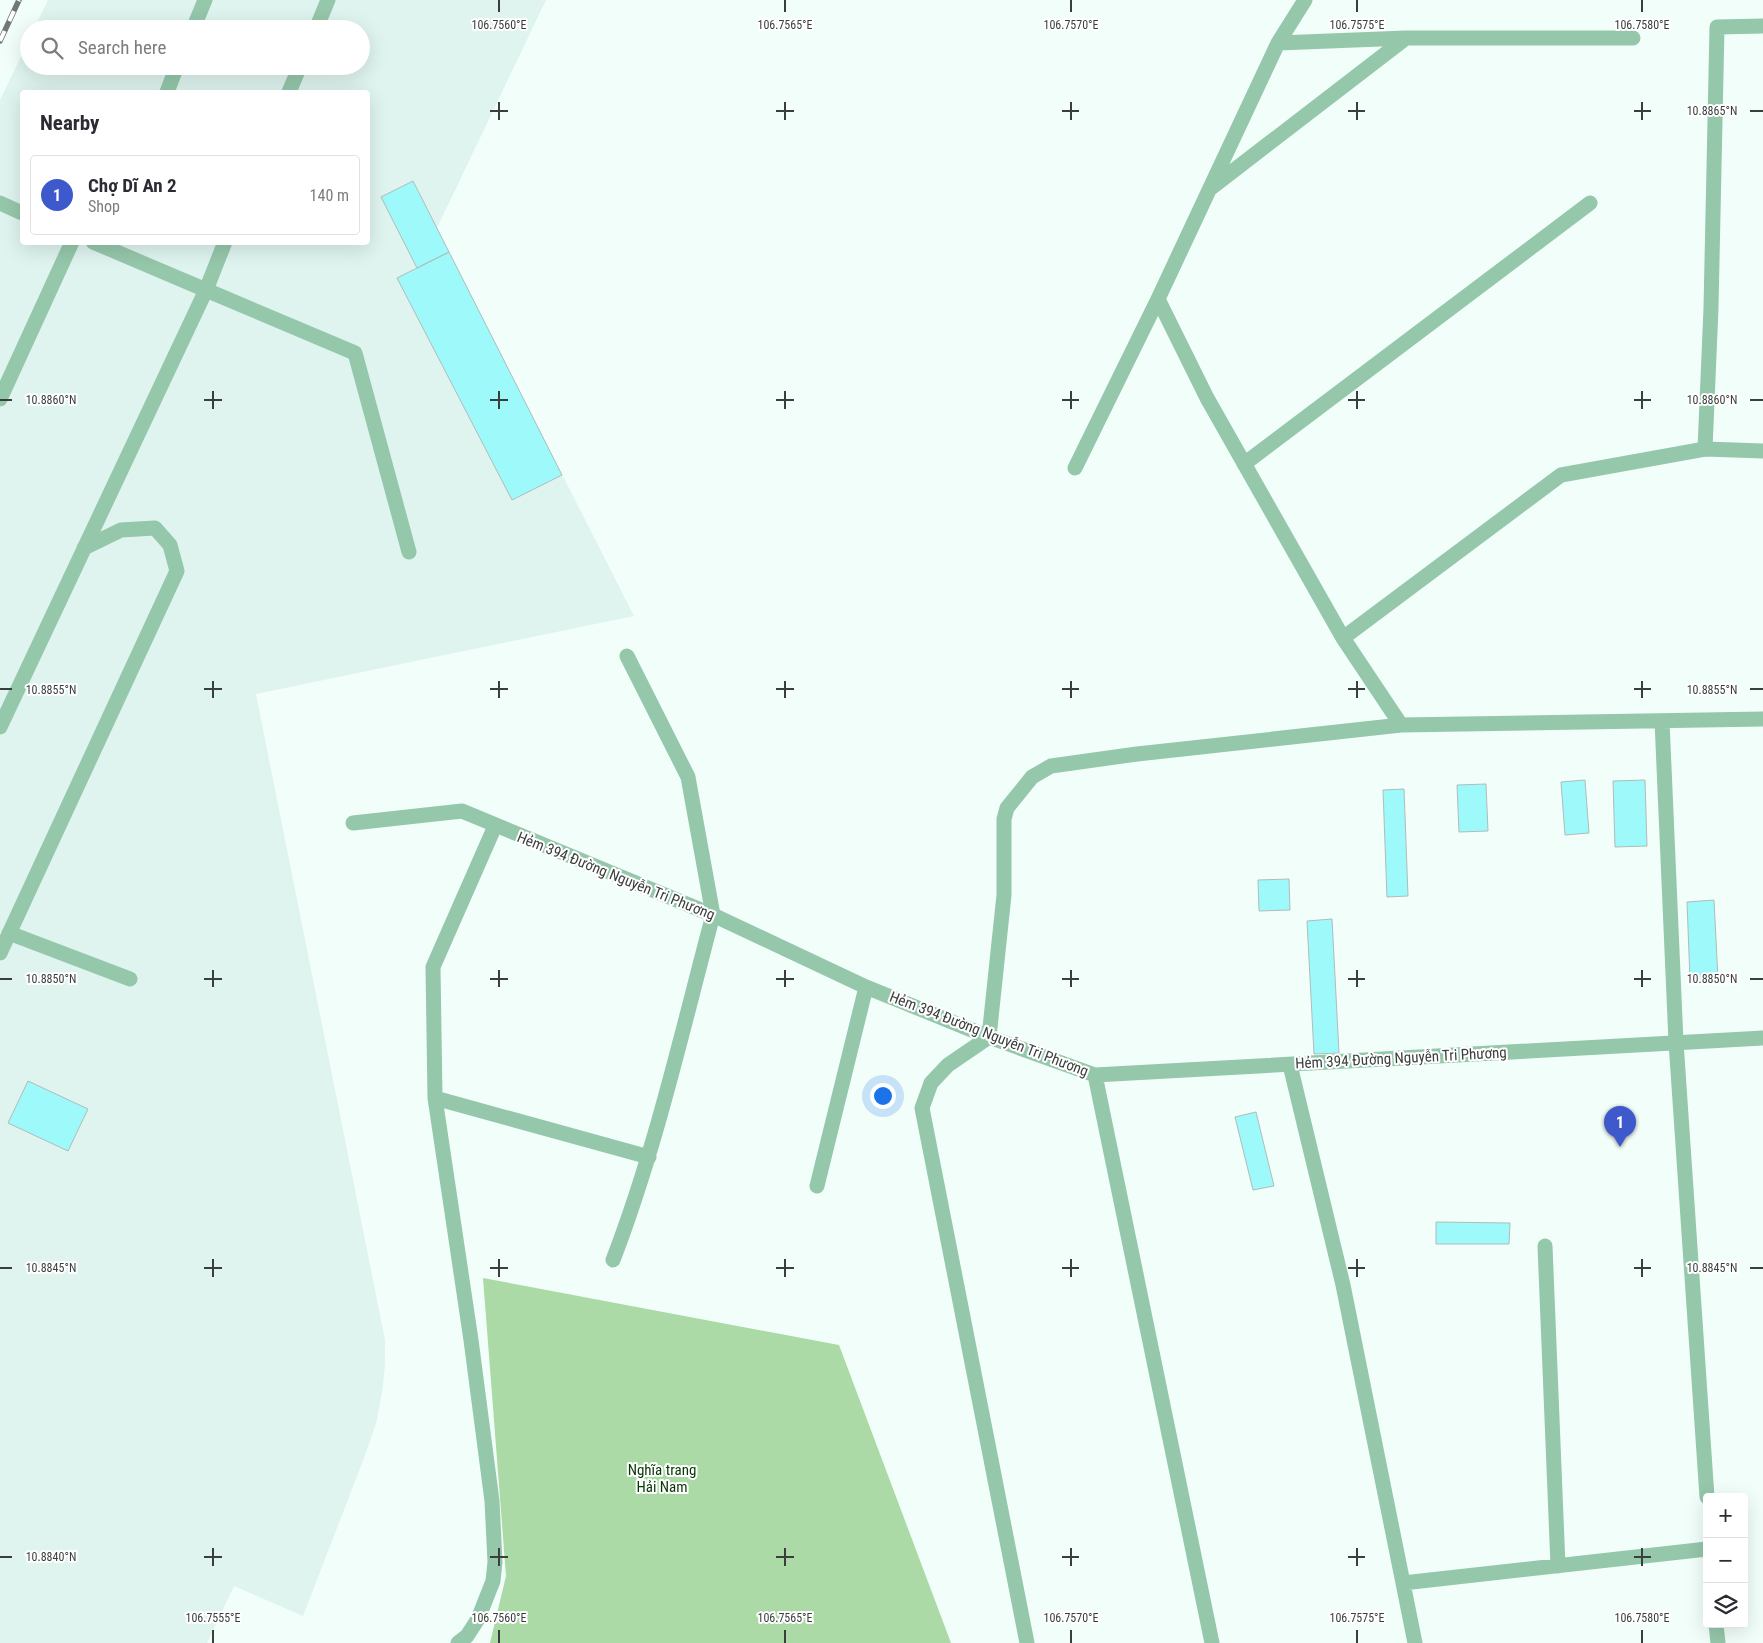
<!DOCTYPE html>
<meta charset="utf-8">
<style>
body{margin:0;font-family:"Roboto Condensed",sans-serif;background:#f7f7f7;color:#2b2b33}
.controls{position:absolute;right:15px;bottom:15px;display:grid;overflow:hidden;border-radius:5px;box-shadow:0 5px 20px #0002}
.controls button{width:45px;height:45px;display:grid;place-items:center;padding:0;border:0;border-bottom:1px solid #e1e1e2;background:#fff;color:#2b2b33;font:25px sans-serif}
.you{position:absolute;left:882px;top:1095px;width:18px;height:18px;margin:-12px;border:4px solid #fff;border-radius:50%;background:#1a73e8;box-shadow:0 0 0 8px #1a73e833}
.badge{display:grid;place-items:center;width:32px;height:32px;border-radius:50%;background:#3d59cb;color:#fff;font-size:16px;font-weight:700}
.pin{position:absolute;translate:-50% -41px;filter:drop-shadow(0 1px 2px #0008)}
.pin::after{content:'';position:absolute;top:26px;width:18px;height:15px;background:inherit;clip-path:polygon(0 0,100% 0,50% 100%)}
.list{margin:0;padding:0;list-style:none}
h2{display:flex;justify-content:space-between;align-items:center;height:65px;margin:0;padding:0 20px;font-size:21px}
h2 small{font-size:16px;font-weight:400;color:#7c7c81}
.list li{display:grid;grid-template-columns:32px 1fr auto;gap:15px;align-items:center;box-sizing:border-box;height:80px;margin:0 10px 10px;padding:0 10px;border:1px solid #e1e1e2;border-radius:5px}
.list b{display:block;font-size:19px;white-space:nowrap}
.list p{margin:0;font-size:16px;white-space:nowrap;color:#7c7c81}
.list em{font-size:16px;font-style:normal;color:#7c7c81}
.icon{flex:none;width:28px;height:28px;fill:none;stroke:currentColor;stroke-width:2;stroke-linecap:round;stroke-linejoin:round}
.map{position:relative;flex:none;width:1763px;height:1643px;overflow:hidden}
.search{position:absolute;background:#fff;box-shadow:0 5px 20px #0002;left:20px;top:20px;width:350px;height:55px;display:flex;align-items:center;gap:12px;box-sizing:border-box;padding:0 18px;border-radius:28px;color:#7c7c81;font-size:19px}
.panel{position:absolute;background:#fff;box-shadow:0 5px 20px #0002;left:20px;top:90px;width:350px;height:155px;border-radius:5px}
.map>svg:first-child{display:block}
.built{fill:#dff4ef;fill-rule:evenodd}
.green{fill:#abdaa6}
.building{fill:#9ef9fa;stroke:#b0bcbc}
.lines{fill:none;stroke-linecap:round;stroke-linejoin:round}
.lane{stroke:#95c7ab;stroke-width:15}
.street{stroke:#95c7ab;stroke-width:15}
.rail-casing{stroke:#707775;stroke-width:5.5}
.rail{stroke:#fff;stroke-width:4;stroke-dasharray:11;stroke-linecap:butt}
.ticks{fill:none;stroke:#3a3e3d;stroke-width:2}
.labels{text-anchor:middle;stroke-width:4;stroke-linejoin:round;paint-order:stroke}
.street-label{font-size:15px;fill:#3a3e3d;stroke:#fff}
.park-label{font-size:15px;fill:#053703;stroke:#fff}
.ticks-label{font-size:12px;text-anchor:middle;fill:#3a3e3d;stroke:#fff;stroke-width:4;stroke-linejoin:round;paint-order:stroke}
</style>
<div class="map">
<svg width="1763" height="1643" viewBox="0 0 1763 1643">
<rect width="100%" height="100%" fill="#f2fefa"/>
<!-- built -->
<path class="built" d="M 48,0 L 546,0 L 437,228 L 634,616 L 256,694 L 385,1340 L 385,1363 L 383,1386 L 377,1420 L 366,1453 L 303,1616 L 234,1586 L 207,1643 L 0,1643 L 0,100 L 29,40 L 29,66 L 361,66 L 361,29 L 34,29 ZM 22,92 L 368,92 L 368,242 L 22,242 Z"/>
<!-- green -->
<path class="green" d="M 483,1278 L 839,1345 L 951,1643 L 490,1643 L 506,1576 Z"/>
<!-- building -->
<path class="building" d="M 413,181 L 449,252 L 417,268 L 381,197 Z
M 449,252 L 562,475 L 512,500 L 397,278 Z
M 1585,780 L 1589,833 L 1565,835 L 1561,782 Z
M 1645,780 L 1647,846 L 1615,847 L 1613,781 Z
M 1486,784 L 1488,831 L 1459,832 L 1457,785 Z
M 1404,789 L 1408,896 L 1387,897 L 1383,790 Z
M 1289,879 L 1290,910 L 1259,911 L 1258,880 Z
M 1714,900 L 1718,979 L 1690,980 L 1687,902 Z
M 1332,919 L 1339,1053 L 1314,1054 L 1307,921 Z
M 28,1081 L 88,1109 L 68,1151 L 8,1123 Z
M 1256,1112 L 1274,1186 L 1253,1190 L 1235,1117 Z
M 1436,1222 L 1510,1223 L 1509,1244 L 1436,1244 Z"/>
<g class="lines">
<!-- lane -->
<path class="lane" d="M 193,29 L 205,0
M 316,29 L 328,0
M 167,92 L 177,66
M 289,92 L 300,66
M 0,203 L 22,213
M 225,242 L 206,290 L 355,353 L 409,552
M 0,399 L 72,242
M 1705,449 L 1711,308 L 1717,27 L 1763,26
M 627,656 L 688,777 L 713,915
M 0,727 L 206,290 L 93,242
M 9,933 L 130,979
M 0,953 L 177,571 L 170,545 L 155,528 L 121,530 L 84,548"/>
<!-- street -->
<path class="street" d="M 1278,43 L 1406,38 L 1633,38
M 1211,188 L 1406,38
M 1158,299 L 1207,398 L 1343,638 L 1401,725
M 1244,464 L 1590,203
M 1075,468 L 1158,299 L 1278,43 L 1305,0
M 1343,638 L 1561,475 L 1705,449 L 1763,451
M 1662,721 L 1676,1042 L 1707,1497
M 353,823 L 462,811 L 713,915 L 866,987 L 989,1037 L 1095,1075 L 1763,1038
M 1290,1065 L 1343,1285 L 1403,1583
M 1095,1075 L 1212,1643
M 435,1098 L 649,1157
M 817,1186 L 866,987
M 1545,1246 L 1558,1566
M 613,1260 C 656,1148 682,1031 713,915
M 1716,1624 L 1718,1643
M 458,1643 L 467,1636 L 478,1619 L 493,1581 L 495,1562 L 492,1501 L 471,1340 L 435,1098 L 433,967 L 495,826
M 1027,1643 L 922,1108 L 931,1083 L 948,1065 L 989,1037 L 1004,895 L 1004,819 L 1007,808 L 1032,777 L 1051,766 L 1137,754 L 1401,725 L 1763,719
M 1415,1643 L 1403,1583 L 1707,1549"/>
<!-- rail casing -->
<g class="rail-casing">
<path id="rail" d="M 0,41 L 19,0"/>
</g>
<!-- rail -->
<use href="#rail" class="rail"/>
</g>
<!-- ticks -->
<path class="ticks" d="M 499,0 L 499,12M 785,0 L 785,12M 1071,0 L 1071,12M 1357,0 L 1357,12M 1642,0 L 1642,12M 499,102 L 499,120M 785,102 L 785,120M 1071,102 L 1071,120M 1357,102 L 1357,120M 1642,102 L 1642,120M 490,111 L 508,111M 776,111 L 794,111M 1062,111 L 1079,111M 1348,111 L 1365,111M 1634,111 L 1651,111M 1750,111 L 1763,111M 213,391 L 213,409M 499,391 L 499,409M 785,391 L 785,409M 1071,391 L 1071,409M 1357,391 L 1357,409M 1642,391 L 1642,409M 0,400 L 12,400M 204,400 L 222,400M 490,400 L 508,400M 776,400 L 794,400M 1062,400 L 1079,400M 1348,400 L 1365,400M 1634,400 L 1651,400M 1750,400 L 1763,400M 213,681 L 213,698M 499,681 L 499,698M 785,681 L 785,698M 1071,681 L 1071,698M 1357,681 L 1357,698M 1642,681 L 1642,698M 0,689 L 12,689M 204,689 L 222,689M 490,689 L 508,689M 776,689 L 794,689M 1062,689 L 1079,689M 1348,689 L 1365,689M 1634,689 L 1651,689M 1750,689 L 1763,689M 213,970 L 213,987M 499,970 L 499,987M 785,970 L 785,987M 1071,970 L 1071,987M 1357,970 L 1357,987M 1642,970 L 1642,987M 0,979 L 12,979M 204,979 L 222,979M 490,979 L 508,979M 776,979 L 794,979M 1062,979 L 1079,979M 1348,979 L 1365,979M 1634,979 L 1651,979M 1750,979 L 1763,979M 213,1259 L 213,1277M 499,1259 L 499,1277M 785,1259 L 785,1277M 1071,1259 L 1071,1277M 1357,1259 L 1357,1277M 1642,1259 L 1642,1277M 0,1268 L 12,1268M 204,1268 L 222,1268M 490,1268 L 508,1268M 776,1268 L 794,1268M 1062,1268 L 1079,1268M 1348,1268 L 1365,1268M 1634,1268 L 1651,1268M 1750,1268 L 1763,1268M 213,1548 L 213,1566M 499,1548 L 499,1566M 785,1548 L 785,1566M 1071,1548 L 1071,1566M 1357,1548 L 1357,1566M 1642,1548 L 1642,1566M 0,1557 L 12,1557M 204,1557 L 222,1557M 490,1557 L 508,1557M 776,1557 L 794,1557M 1062,1557 L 1079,1557M 1348,1557 L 1365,1557M 1634,1557 L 1651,1557M 213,1630 L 213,1643M 499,1630 L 499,1643M 785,1630 L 785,1643M 1071,1630 L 1071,1643M 1357,1630 L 1357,1643M 1642,1630 L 1642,1643"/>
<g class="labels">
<!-- street labels -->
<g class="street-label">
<text transform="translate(616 876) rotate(22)" y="5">Hẻm 394 Đường Nguyễn Tri Phương</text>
<text transform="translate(989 1034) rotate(21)" y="5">Hẻm 394 Đường Nguyễn Tri Phương</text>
<text transform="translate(1401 1058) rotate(-3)" y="5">Hẻm 394 Đường Nguyễn Tri Phương</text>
</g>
<!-- park labels -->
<g class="park-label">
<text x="662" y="1475">Nghĩa trang<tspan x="662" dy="17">Hải Nam</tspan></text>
</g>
</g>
<g class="ticks-label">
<text x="499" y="29">106.7560°E</text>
<text x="785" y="29">106.7565°E</text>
<text x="1071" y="29">106.7570°E</text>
<text x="1357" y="29">106.7575°E</text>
<text x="1642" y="29">106.7580°E</text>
<text x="1712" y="115">10.8865°N</text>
<text x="51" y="404">10.8860°N</text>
<text x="1712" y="404">10.8860°N</text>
<text x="51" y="694">10.8855°N</text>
<text x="1712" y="694">10.8855°N</text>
<text x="51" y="983">10.8850°N</text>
<text x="1712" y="983">10.8850°N</text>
<text x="51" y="1272">10.8845°N</text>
<text x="1712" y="1272">10.8845°N</text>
<text x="51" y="1561">10.8840°N</text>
<text x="213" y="1622">106.7555°E</text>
<text x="499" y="1622">106.7560°E</text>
<text x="785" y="1622">106.7565°E</text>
<text x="1071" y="1622">106.7570°E</text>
<text x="1357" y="1622">106.7575°E</text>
<text x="1642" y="1622">106.7580°E</text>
</g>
</svg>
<div class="controls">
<button>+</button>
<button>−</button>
<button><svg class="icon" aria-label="layers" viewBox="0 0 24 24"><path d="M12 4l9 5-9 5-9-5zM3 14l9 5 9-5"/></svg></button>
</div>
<div class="you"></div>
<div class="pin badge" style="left:1620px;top:1147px">1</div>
<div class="search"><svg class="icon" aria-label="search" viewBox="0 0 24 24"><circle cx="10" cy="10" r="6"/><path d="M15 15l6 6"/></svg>Search here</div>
<section class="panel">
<h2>Nearby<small></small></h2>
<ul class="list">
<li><span class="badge">1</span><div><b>Chợ Dĩ An 2</b><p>Shop</p></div><em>140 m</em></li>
</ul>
</section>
</div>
